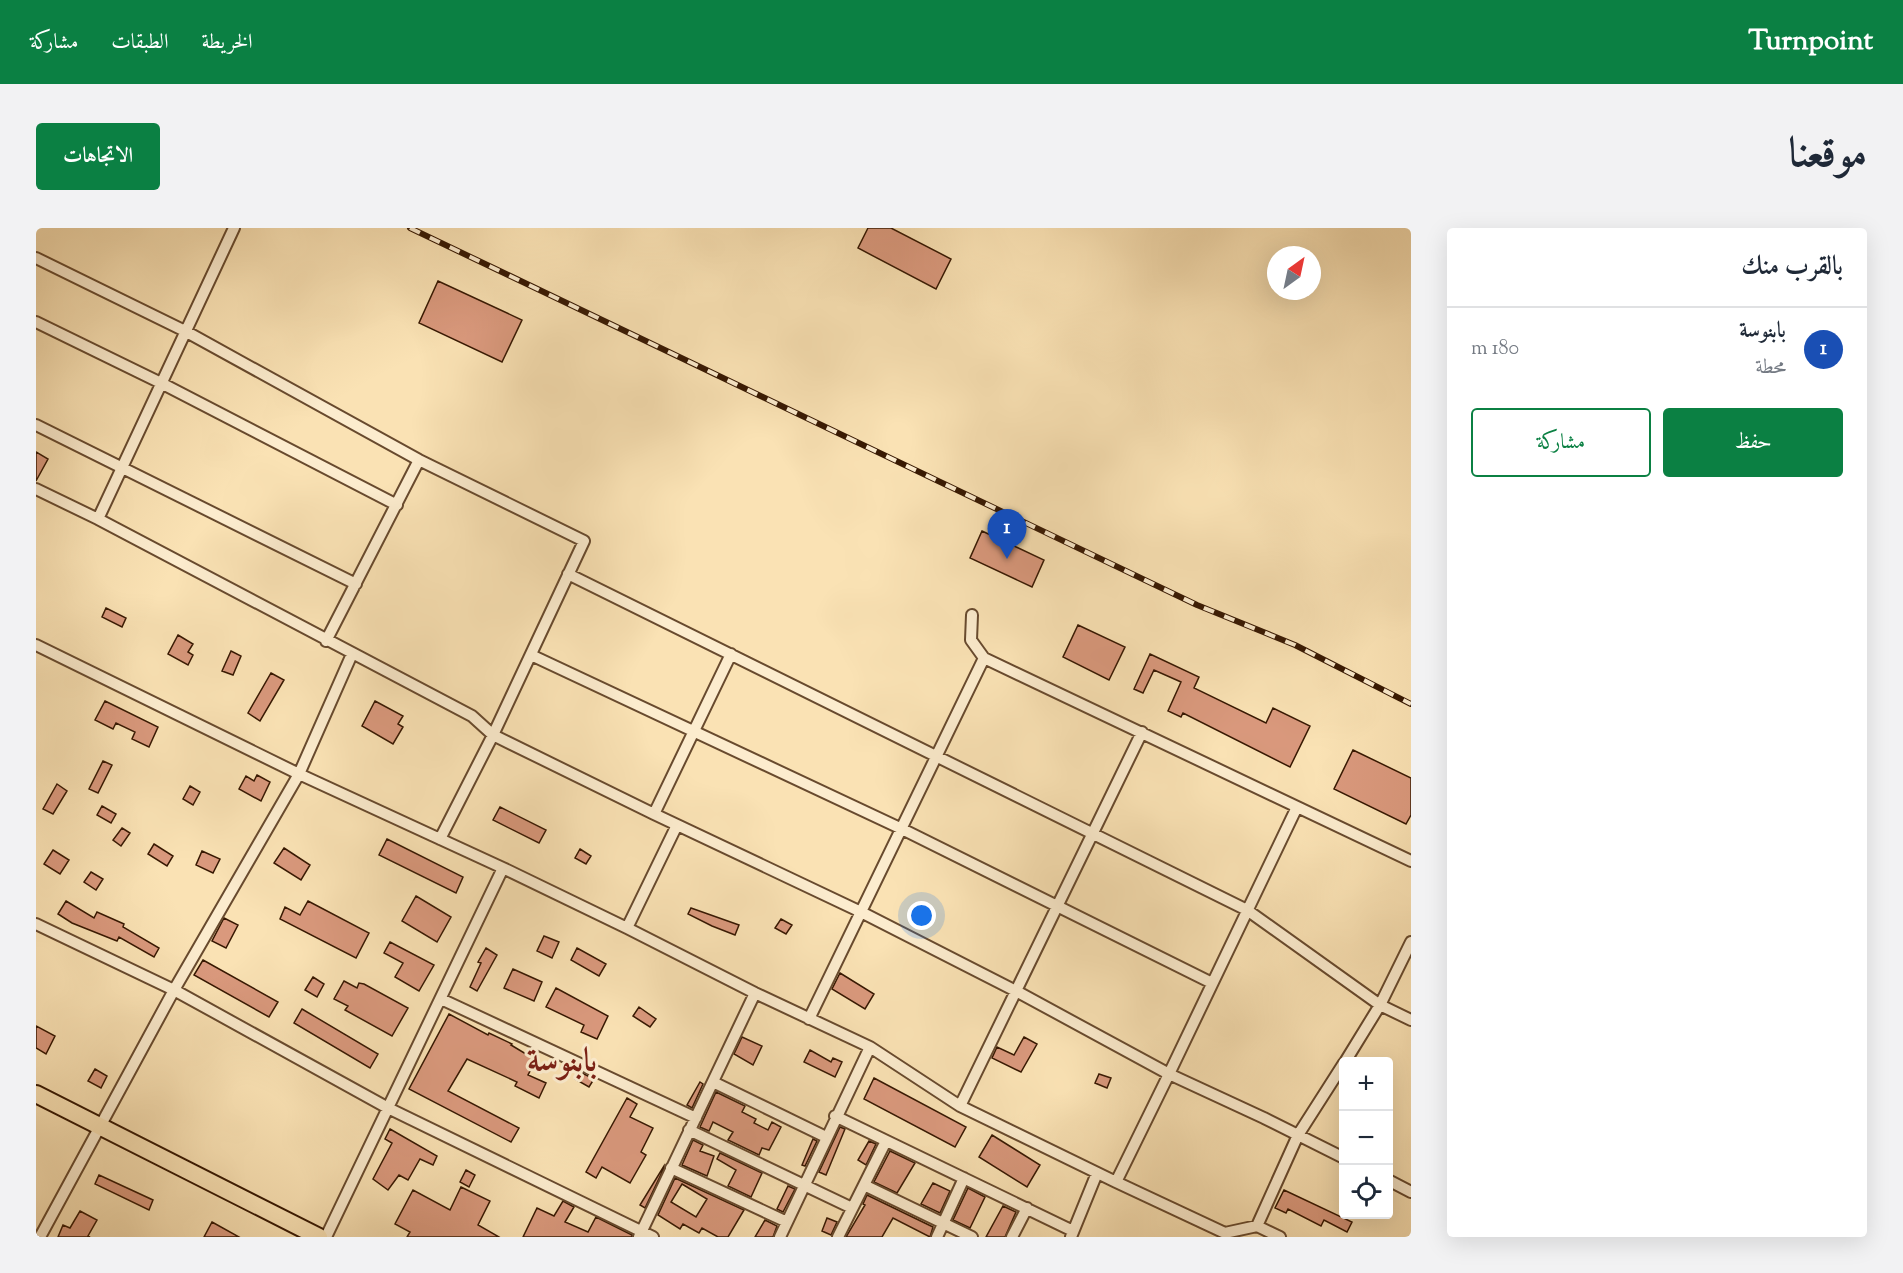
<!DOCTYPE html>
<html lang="ar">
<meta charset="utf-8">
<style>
body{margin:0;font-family:"Sorts Mill Goudy",Amiri,serif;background:#f2f2f3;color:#1f2937;direction:rtl}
.controls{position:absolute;right:18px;bottom:18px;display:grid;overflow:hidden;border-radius:6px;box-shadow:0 6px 24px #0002}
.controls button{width:54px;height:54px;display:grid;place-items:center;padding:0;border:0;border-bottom:2px solid #e0e1e3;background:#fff;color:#1f2937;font:30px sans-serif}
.compass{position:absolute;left:1231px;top:18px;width:54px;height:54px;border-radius:50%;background:#fff;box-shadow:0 6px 24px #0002;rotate:33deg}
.you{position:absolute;left:886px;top:688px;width:21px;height:21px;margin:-15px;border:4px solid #fff;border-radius:50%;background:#1a73e8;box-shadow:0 0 0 9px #1a73e833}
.badge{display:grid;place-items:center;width:39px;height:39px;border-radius:50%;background:#0b8043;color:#fff;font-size:20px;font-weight:700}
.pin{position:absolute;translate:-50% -50px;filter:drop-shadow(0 2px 3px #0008)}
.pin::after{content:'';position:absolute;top:32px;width:21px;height:18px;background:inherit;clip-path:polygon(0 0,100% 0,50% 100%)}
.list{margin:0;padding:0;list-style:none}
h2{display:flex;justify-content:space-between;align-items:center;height:78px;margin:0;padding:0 24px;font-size:26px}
h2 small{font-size:20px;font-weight:400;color:#747a83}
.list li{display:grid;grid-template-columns:39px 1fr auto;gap:18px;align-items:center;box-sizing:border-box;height:84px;padding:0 24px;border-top:2px solid #e0e1e3}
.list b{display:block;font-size:22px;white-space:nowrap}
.list p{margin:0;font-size:20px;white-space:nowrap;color:#747a83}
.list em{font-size:20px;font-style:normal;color:#747a83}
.actions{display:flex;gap:12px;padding:18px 24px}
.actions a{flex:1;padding:14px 0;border:2px solid #0b8043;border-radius:6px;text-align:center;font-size:21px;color:#0b8043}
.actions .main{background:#0b8043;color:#fff}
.icon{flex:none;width:33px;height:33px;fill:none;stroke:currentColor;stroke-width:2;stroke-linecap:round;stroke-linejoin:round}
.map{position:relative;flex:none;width:1375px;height:1009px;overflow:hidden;direction:ltr;border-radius:6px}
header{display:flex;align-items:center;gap:36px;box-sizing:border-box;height:84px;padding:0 30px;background:#0b8043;color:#fff}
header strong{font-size:28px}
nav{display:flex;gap:33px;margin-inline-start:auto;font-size:21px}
.intro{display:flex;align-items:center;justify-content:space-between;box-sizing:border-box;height:144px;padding:0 36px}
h1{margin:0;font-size:42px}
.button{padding:15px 27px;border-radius:6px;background:#0b8043;color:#fff;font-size:21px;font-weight:700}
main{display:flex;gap:36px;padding:0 36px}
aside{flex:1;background:#fff;border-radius:6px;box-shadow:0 6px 24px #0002}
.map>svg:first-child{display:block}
.building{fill:#da997d;stroke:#371802;stroke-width:1.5;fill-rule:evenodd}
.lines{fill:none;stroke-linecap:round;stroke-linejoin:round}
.street-casing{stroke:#684a2e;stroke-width:14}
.primary-casing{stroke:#371802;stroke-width:20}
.street{stroke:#fcecce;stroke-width:10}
.primary{stroke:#fae2b4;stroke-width:16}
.rail-casing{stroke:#371802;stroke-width:6}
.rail{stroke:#fcecce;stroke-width:4;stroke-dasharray:11;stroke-linecap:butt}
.labels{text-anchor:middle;stroke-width:6;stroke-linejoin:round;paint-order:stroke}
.town-label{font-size:33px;font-weight:bold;fill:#7a1f14;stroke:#fcecce}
</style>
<header>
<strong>Turnpoint</strong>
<nav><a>الخريطة</a><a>الطبقات</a><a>مشاركة</a></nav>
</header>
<div class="intro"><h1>موقعنا</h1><a class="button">الاتجاهات</a></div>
<main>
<aside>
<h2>بالقرب منك<small></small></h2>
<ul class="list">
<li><span class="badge" style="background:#1a4fb4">1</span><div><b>بابنوسة</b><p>محطة</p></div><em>180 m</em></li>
</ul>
<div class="actions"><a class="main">حفظ</a><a>مشاركة</a></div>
</aside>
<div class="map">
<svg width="1375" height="1009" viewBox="0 0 1375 1009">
<rect width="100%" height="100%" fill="#fae2b4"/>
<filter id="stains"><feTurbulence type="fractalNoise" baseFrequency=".00333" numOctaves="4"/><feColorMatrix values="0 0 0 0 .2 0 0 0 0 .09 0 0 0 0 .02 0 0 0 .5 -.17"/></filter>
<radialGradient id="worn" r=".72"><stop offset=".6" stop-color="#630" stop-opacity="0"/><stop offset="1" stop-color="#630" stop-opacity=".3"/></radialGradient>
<!-- building -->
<path class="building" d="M 832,0 L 855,0 L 915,31 L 900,61 L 822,20 Z
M 402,53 L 486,92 L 466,134 L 383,95 Z
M 0,224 L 12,231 L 0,253 Z
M 946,303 L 1008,332 L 996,359 L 934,330 Z
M 70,380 L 90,390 L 86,399 L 66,389 Z
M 1042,397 L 1089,419 L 1073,452 L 1027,429 Z
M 142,407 L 157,416 L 152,424 L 157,427 L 152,437 L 132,426 Z
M 195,423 L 205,428 L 197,447 L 186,443 Z
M 1114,426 L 1163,449 L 1158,460 L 1230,495 L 1237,480 L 1274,498 L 1254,539 L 1147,485 L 1145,489 L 1132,483 L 1145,454 L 1118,442 L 1107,465 L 1098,461 Z
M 235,445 L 248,452 L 224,493 L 212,485 Z
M 69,473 L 122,499 L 113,519 L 96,511 L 99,504 L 80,495 L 77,501 L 59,492 Z
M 339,473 L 367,488 L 362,496 L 367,499 L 357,516 L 326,498 Z
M 1317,522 L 1375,550 L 1375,587 L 1370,596 L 1298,561 Z
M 67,533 L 76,537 L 62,565 L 53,561 Z
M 221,547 L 234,554 L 225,573 L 203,561 L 210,548 L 218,553 Z
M 21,556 L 31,563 L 17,586 L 7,581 Z
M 154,558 L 164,564 L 157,577 L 147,571 Z
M 66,578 L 80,586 L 75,595 L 61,587 Z
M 464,579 L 510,602 L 503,615 L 457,592 Z
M 86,600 L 94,605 L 85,618 L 77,612 Z
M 351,611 L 427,649 L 420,665 L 343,627 Z
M 118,616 L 137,628 L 131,638 L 112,626 Z
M 248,620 L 274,637 L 265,652 L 238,635 Z
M 544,621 L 555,628 L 550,636 L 539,630 Z
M 17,622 L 33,632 L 24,646 L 8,636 Z
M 166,623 L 184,631 L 177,645 L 160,637 Z
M 55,644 L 67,651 L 60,662 L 48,654 Z
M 380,668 L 415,689 L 401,714 L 366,693 Z
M 30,673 L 58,690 L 61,684 L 88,696 L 87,699 L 123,720 L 118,729 L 83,709 L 81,713 L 36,695 L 22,686 Z
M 272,673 L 333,705 L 320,730 L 244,691 L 249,679 L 264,687 Z
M 655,680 L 703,697 L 699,707 L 676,698 L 652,686 Z
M 188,690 L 202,697 L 190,720 L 176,713 Z
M 745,691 L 756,697 L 750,706 L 739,700 Z
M 508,708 L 523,714 L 516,730 L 501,723 Z
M 354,714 L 398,737 L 383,763 L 359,749 L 367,735 L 348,725 Z
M 450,720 L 461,727 L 441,763 L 434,759 L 445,735 L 442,734 Z
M 541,720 L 570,736 L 563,748 L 535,732 Z
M 167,732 L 242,774 L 233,789 L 158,747 Z
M 477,741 L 506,754 L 498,773 L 468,760 Z
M 804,745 L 838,766 L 829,781 L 796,761 Z
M 277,749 L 288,756 L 281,769 L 269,762 Z
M 308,753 L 321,760 L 323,755 L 328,756 L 372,780 L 356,808 L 309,782 L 312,778 L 298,771 Z
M 520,760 L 572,788 L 561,811 L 545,804 L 548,797 L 510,779 Z
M 603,779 L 620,791 L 614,799 L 597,788 Z
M 266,781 L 342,826 L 334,840 L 258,795 Z
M 413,786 L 452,807 L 453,805 L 476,816 L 475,817 L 500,832 L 492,847 L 510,855 L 503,870 L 479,858 L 481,854 L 431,831 L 412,863 L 483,900 L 475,914 L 373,861 Z
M 0,798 L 19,808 L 10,826 L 0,820 Z
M 706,809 L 726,818 L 717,837 L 698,826 Z
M 988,809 L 1001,816 L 985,844 L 956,830 L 961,819 L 978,827 Z
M 774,822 L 795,834 L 797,830 L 806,834 L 799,849 L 768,834 Z
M 59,841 L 71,848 L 65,860 L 52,853 Z
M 544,844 L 558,851 L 553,859 L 539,851 Z
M 1063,846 L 1075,850 L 1071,860 L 1059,855 Z
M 838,850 L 930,899 L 919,919 L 828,871 Z
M 664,854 L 667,856 L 656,880 L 651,877 Z
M 680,864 L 709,878 L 706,884 L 720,891 L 718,895 L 732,902 L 736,894 L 745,899 L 733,922 L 726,920 L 723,927 L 692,912 L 697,904 L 677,894 L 673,903 L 664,899 Z
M 591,870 L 601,876 L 594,889 L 617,900 L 605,924 L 610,927 L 594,955 L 566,939 L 560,950 L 550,944 Z
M 804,899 L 809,901 L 790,947 L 783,944 Z
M 354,901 L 401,928 L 397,937 L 384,931 L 372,952 L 363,947 L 352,962 L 337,951 L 356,915 L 349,911 Z
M 956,907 L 1004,937 L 991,959 L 943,929 Z
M 777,911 L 781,913 L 769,938 L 766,937 Z
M 657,912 L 667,917 L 664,923 L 678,928 L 671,948 L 646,937 Z
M 833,913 L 840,916 L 830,937 L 822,932 Z
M 854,923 L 879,935 L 861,965 L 838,954 Z
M 684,925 L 726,945 L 715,969 L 692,958 L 700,942 L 681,931 Z
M 628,938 L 628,940 L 609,980 L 604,977 Z
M 430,942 L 439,947 L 433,959 L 424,954 Z
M 63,947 L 117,972 L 113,982 L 59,956 Z
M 639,950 L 708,982 L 692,1009 L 682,1009 L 666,1000 L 663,1005 L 647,996 L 644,1001 L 622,987 ZM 646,956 L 671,971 L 660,989 L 635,974 Z
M 897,955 L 914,963 L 904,985 L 885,976 Z
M 752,958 L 759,961 L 747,984 L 741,981 Z
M 425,959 L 454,973 L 442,997 L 463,1009 L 371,1009 L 374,1004 L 359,996 L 377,962 L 414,982 Z
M 932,960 L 949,969 L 934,1000 L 917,992 Z
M 1248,962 L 1316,994 L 1311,1004 L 1288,992 L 1285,998 L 1252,981 L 1250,985 L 1239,980 Z
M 831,967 L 897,999 L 894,1009 L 857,990 L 846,1009 L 810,1009 L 829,977 L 827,976 Z
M 527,973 L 538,979 L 529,994 L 552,1004 L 560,989 L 596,1007 L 596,1009 L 487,1009 L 501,980 L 518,988 Z
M 967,978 L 980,984 L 969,1009 L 950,1009 Z
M 44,983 L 61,992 L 52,1008 L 54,1009 L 22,1009 L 27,997 L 34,1000 Z
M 791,990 L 801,994 L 795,1007 L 786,1003 Z
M 729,992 L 741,998 L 737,1009 L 719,1009 Z
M 176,994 L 203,1009 L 168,1009 Z"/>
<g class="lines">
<!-- street casing -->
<g class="street-casing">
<path id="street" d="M 0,30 L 149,103 L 383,232 L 548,313 L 457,507 L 404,611
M 0,94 L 125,155 L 361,277
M 0,197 L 320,356
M 0,261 L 62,291 L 436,488 L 457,507 L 618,586 L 825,684 L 980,763 L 1133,846 L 1228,890 L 1308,930
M 62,291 L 198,0
M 532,346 L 1211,682 L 1344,777 L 1375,792
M 290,413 L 383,232
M 0,417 L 263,546 L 467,640 L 591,700 L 719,765 L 834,819 L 924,878 L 1080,954 L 1189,1005 L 1221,998 L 1244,1009
M 495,427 L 866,601 L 1176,755
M 948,430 L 1375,633
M 618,586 L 695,426
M 0,696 L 138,762 L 352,880 L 617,1009
M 591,700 L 641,597
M 405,771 L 660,890
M 773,791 L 948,430 L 935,412 L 936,387
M 1309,834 L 1344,777 L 1375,714
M 677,854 L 790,909
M 924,878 L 1106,504
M 799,888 L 1037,1003
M 653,902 L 816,980
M 635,940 L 751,994
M 1352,952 L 1375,964
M 1080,954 L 1133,846 L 1261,579
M 828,957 L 936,1009
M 1221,998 L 1262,907 L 1308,835
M 4,1009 L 138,762 L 263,546 L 316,426
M 290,1009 L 467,640
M 603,1009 L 719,765
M 744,1009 L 834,819
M 802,1009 L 850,913
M 901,1009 L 928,950
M 976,1009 L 991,980
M 1035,1009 L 1061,945"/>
</g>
<!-- primary casing -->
<g class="primary-casing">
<path id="primary" d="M 0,866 L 283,1009"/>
</g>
<!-- street -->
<use href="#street" class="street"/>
<!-- primary -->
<use href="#primary" class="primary"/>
<!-- rail casing -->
<g class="rail-casing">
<path id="rail" d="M 374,0 L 1161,377 L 1259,417 L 1375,476"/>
</g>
<!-- rail -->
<use href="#rail" class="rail"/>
</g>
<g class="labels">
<!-- town labels -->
<g class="town-label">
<text x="526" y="843">بابنوسة</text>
</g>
</g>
<rect width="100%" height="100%" filter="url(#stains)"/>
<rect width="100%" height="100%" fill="url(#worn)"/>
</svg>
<div class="controls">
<button>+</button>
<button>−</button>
<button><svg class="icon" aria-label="locate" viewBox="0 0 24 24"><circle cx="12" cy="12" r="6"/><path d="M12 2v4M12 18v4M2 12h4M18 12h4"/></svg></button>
</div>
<svg class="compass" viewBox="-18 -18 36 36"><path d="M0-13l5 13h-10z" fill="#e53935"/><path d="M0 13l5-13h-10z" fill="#747a83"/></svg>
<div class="you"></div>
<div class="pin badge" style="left:971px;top:331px;background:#1a4fb4">1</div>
</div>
</main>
